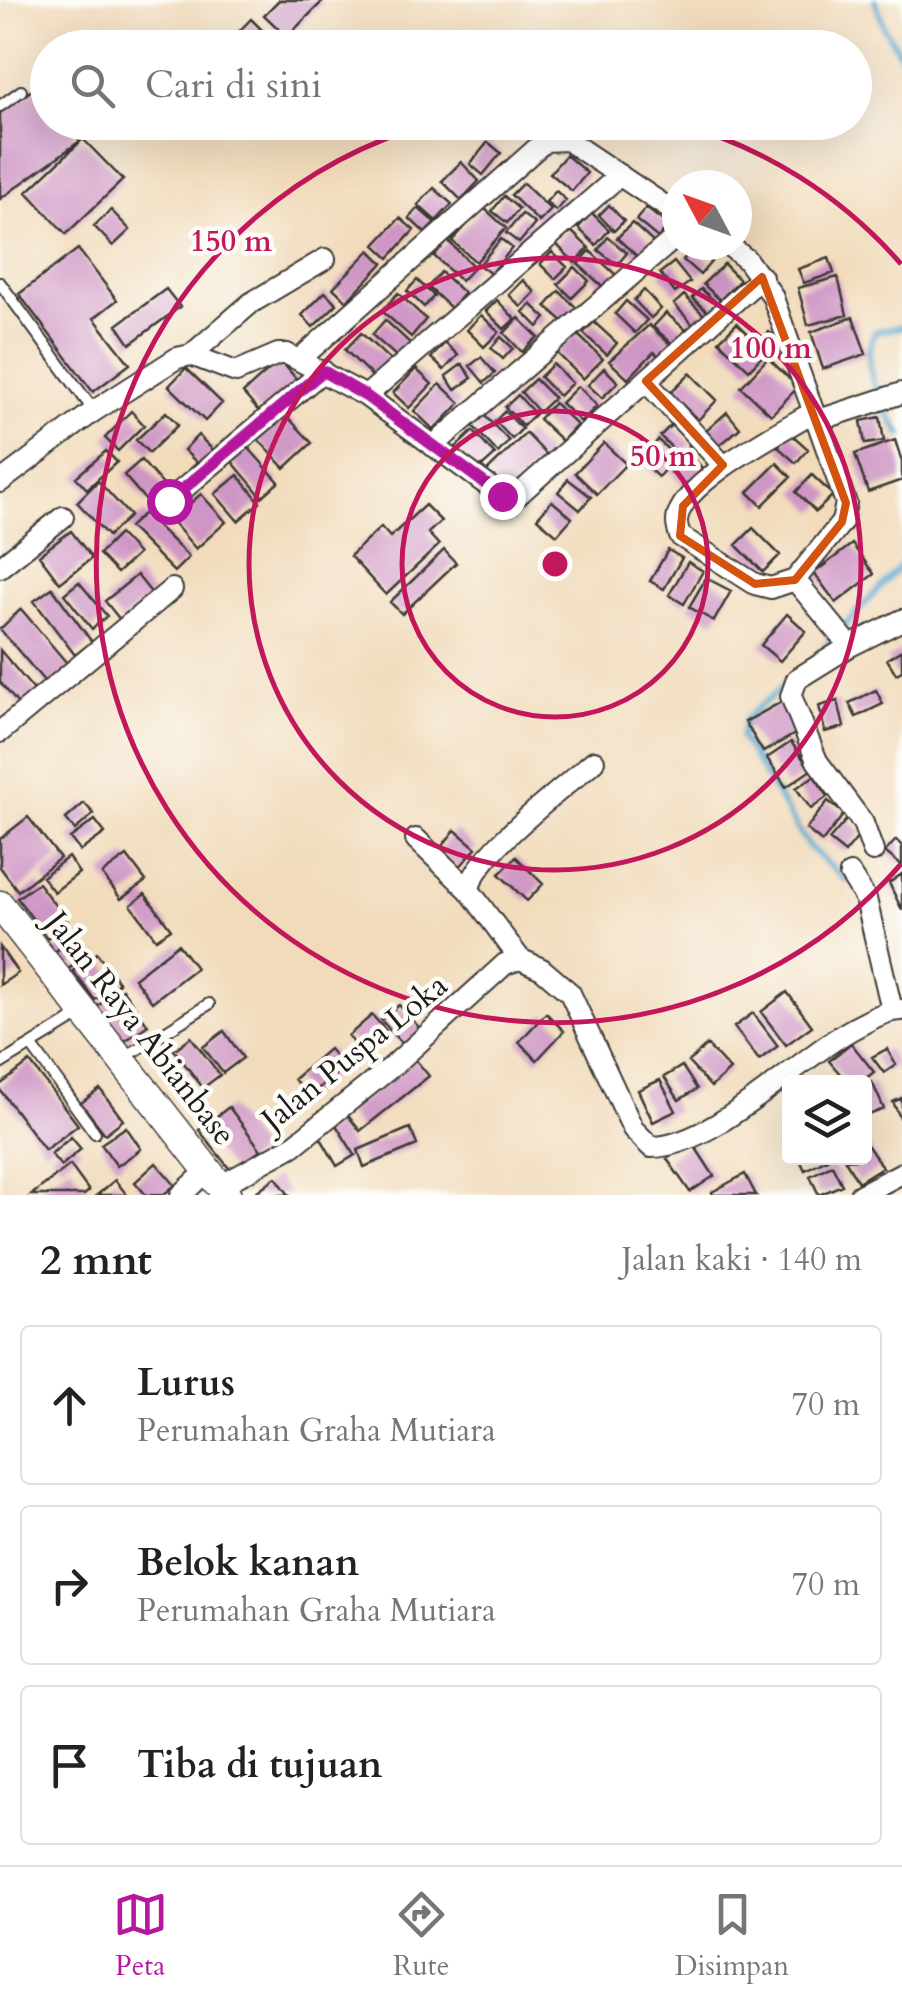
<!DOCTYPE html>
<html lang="id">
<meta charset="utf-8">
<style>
body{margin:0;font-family:Cardo,serif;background:#f2f2f2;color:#222}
.controls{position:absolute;right:30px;bottom:30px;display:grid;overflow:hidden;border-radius:10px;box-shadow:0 10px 40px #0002}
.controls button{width:90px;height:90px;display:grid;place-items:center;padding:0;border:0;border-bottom:2px solid #e0e0e0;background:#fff;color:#222;font:50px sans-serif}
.compass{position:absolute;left:662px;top:170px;width:90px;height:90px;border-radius:50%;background:#fff;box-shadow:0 10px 40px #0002;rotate:311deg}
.stop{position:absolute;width:30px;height:30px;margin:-22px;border:8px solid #b5179e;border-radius:50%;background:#fff}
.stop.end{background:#b5179e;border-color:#fff;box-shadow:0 2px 10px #0008}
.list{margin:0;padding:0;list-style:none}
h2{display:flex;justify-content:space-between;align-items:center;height:130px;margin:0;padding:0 40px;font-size:42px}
h2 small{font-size:32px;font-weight:400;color:#767676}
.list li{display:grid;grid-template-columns:65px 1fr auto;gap:30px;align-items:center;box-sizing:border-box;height:160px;margin:0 20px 20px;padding:0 20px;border:2px solid #e0e0e0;border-radius:10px}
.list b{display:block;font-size:38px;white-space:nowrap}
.list p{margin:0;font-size:32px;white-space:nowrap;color:#767676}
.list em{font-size:32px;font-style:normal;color:#767676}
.icon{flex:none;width:55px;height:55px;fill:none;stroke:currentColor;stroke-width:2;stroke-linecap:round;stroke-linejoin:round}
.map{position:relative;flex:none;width:902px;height:1195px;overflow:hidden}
.search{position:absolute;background:#fff;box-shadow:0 10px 40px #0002;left:30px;right:30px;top:30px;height:110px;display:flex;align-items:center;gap:25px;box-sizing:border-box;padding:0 35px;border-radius:55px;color:#767676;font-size:38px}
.sheet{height:670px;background:#fff}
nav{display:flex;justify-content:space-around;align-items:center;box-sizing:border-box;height:140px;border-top:2px solid #e0e0e0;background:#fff;font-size:28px;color:#767676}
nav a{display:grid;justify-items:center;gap:5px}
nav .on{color:#b5179e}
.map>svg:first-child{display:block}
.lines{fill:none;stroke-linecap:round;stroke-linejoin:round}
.stream{stroke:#4fa4cb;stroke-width:6}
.building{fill:#cf96c5}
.lane-casing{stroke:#3c3934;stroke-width:14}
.street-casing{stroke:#3c3934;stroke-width:24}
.secondary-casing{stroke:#3c3934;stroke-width:31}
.lane{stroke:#fff;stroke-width:10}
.street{stroke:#fff;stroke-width:20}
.secondary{stroke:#fff;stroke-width:28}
.route{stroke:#b5179e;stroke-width:12}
.marked{fill:none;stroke:#d4530e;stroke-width:8;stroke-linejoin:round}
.ring{fill:none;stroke:#c2185b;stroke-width:5}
.labels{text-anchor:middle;stroke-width:9;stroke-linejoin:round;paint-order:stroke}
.street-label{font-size:32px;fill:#1c1c1c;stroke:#fdfcf7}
.centre{fill:#c2185b;stroke:#fdfcf7;stroke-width:5}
.ring-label{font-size:30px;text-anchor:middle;font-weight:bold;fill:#c2185b;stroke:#fdfcf7;stroke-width:9;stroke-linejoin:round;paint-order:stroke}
</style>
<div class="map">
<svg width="902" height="1195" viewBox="0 0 902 1195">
<rect width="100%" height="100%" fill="#fdfcf7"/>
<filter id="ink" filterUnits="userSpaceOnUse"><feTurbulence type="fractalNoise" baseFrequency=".01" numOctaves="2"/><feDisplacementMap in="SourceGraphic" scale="20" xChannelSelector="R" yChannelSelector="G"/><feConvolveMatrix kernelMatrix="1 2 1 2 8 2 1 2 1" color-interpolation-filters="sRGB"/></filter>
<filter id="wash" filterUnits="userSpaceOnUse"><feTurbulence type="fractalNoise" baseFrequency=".0048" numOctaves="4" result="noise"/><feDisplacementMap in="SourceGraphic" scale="40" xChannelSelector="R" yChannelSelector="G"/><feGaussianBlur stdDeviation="2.25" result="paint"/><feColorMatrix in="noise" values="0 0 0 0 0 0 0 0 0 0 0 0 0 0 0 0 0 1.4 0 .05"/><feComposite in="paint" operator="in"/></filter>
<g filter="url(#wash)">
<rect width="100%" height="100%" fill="#f1dbbb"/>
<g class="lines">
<!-- stream -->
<path class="stream" d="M 875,0 L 885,29 L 902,57
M 902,327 L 876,331 C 856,363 883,409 902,435
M 814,658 L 902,564
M 790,680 L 746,719 L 741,737 L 809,847 L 846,880"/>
</g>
<g id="blocks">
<!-- building -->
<path class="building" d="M 279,0 L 324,0 L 287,37 L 264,15 Z
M 251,19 L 267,35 L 255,48 L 223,48 Z
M 39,85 L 48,97 L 48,122 L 66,122 L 80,141 L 0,199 L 0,113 Z
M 83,139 L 123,180 L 66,234 L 27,192 Z
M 488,142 L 501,153 L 483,175 L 470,164 Z
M 566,155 L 587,173 L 572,191 L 550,173 Z
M 461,162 L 479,181 L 461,200 L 442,181 Z
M 523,183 L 551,210 L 539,222 L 511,195 Z
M 434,188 L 452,204 L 436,221 L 418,205 Z
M 556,191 L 566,200 L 556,211 L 546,202 Z
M 504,196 L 519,209 L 507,223 L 492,211 Z
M 609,205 L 624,221 L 614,231 L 599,215 Z
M 483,207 L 506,228 L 476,262 L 452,241 Z
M 418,208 L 435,223 L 425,233 L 409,218 Z
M 646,208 L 668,225 L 658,238 L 636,220 Z
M 111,210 L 130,230 L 113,246 L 94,226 Z
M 592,213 L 609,230 L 596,245 L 578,228 Z
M 522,214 L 535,224 L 519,243 L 506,233 Z
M 400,218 L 414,230 L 389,258 L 375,245 Z
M 632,223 L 654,243 L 639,258 L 617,238 Z
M 569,229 L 589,248 L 575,263 L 555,243 Z
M 608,237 L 627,253 L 617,265 L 598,250 Z
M 501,239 L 512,248 L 491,274 L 479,265 Z
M 448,241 L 474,267 L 461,281 L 434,256 Z
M 694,247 L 711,262 L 700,275 L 683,260 Z
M 78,249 L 117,300 L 94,318 L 130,364 L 93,392 L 19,294 Z
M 370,250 L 383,263 L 347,301 L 333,288 Z
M 590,251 L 616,275 L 604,288 L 578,264 Z
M 552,252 L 567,267 L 555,279 L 540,264 Z
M 829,258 L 834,273 L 804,283 L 798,269 Z
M 674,262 L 690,282 L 675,293 L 660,273 Z
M 724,264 L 740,280 L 720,300 L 703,284 Z
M 575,267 L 589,281 L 572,298 L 558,284 Z
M 441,272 L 464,293 L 451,308 L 428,287 Z
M 838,277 L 847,315 L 808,325 L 798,288 Z
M 417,280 L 434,296 L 424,307 L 407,291 Z
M 523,280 L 535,292 L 521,307 L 509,295 Z
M 166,289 L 180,307 L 130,344 L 117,325 Z
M 701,289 L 718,304 L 710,314 L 692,298 Z
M 644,290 L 661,309 L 651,318 L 634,300 Z
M 559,291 L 580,311 L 567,325 L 546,306 Z
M 325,292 L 337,304 L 313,327 L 302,315 Z
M 398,293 L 426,319 L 411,337 L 382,311 Z
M 684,295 L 706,317 L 695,327 L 674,304 Z
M 497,300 L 515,319 L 504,329 L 486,311 Z
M 626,301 L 647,320 L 635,333 L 615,314 Z
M 531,304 L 546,318 L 538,327 L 523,312 Z
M 666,313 L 686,330 L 674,345 L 653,327 Z
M 481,315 L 499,332 L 484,347 L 467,330 Z
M 853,317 L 866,354 L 823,369 L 811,332 Z
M 519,318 L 538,337 L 522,352 L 504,333 Z
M 385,320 L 410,343 L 397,357 L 372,335 Z
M 594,322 L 617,343 L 607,355 L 583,333 Z
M 737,323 L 759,344 L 769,332 L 778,339 L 749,370 L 719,341 Z
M 649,325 L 670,344 L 659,356 L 654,352 L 628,379 L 609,361 Z
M 361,333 L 390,360 L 374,378 L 345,350 Z
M 576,333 L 603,359 L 583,379 L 557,353 Z
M 501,337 L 513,348 L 503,359 L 491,348 Z
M 445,343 L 458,355 L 444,370 L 431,358 Z
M 481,357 L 495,373 L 484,383 L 470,366 Z
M 768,358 L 798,387 L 771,415 L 741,387 Z
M 280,360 L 299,382 L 262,415 L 243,393 Z
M 462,364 L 472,378 L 455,390 L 446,376 Z
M 553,364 L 572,383 L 559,396 L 540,377 Z
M 186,368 L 222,403 L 205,421 L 169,386 Z
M 604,368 L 618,382 L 602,398 L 588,385 Z
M 416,369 L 432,384 L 409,408 L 393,393 Z
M 690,373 L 717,400 L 698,420 L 670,393 Z
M 535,379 L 554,398 L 539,412 L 521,392 Z
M 440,384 L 460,403 L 434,430 L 414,411 Z
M 578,386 L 597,406 L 581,422 L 561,403 Z
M 518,395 L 535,414 L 523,426 L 505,407 Z
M 554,403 L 577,425 L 562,441 L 539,419 Z
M 131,411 L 144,425 L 118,451 L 105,438 Z
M 505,411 L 522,429 L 512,439 L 495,421 Z
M 166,412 L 178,425 L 149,453 L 136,440 Z
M 727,412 L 740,428 L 719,446 L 706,431 Z
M 284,413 L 312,443 L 285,468 L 257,438 Z
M 484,415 L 509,441 L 498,453 L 473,426 Z
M 880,417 L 884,441 L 865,444 L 861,421 Z
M 671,425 L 691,444 L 679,455 L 660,436 Z
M 473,431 L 495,455 L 476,472 L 455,448 Z
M 526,433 L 547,455 L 507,494 L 486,472 Z
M 790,433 L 808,449 L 796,463 L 778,447 Z
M 198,435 L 215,452 L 201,467 L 184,450 Z
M 658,440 L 676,457 L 658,477 L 640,461 Z
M 895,440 L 902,462 L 902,480 L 868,492 L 855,454 Z
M 604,443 L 626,464 L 597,494 L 575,473 Z
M 246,445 L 279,482 L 262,497 L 230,459 Z
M 106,451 L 117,462 L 87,489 L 76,477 Z
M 687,451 L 703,469 L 685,487 L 668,469 Z
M 141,460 L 165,487 L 147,502 L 124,475 Z
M 777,463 L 791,477 L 762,506 L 748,492 Z
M 238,475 L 260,502 L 238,521 L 215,494 Z
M 812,475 L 833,495 L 816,512 L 796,492 Z
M 568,479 L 591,497 L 580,510 L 558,492 Z
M 98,481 L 130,516 L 108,536 L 77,502 Z
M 201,494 L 226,522 L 196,549 L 171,520 Z
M 552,501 L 572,518 L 557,535 L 537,518 Z
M 425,505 L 441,521 L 428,533 L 439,545 L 386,595 L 350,556 L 381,527 L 390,537 Z
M 144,513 L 189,557 L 174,572 L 129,527 Z
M 753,528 L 780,555 L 763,572 L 736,545 Z
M 71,531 L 92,558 L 60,583 L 39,555 Z
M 119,534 L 138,554 L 117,573 L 99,554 Z
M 852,544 L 874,574 L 836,603 L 814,573 Z
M 444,550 L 456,563 L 402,614 L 390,602 Z
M 668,550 L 682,558 L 664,589 L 650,581 Z
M 688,562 L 703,571 L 684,604 L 669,595 Z
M 137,575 L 153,595 L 121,621 L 105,601 Z
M 706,578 L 731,591 L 714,621 L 689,607 Z
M 79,582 L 107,616 L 92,629 L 64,594 Z
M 52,588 L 92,642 L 75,655 L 34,601 Z
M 21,609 L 72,669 L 50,688 L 0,629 Z
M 787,614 L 806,631 L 780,661 L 761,645 Z
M 0,650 L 39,696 L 23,710 L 0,682 Z
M 902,650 L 902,671 L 896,674 L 887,659 Z
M 876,690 L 883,704 L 856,717 L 849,703 Z
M 785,700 L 802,730 L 763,752 L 745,722 Z
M 838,701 L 844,727 L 825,732 L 819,706 Z
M 791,742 L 811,770 L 786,787 L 767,758 Z
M 814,776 L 828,796 L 811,809 L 796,788 Z
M 828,801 L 844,814 L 822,842 L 806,829 Z
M 84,803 L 94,814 L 75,830 L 66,819 Z
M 28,817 L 60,858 L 18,891 L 0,867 L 0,839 Z
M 847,819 L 862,832 L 845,853 L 829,840 Z
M 95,820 L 105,833 L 80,851 L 70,838 Z
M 455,830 L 476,848 L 458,869 L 438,851 Z
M 896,840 L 902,846 L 902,866 L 885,852 Z
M 127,856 L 146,881 L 121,899 L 102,874 Z
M 68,857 L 79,873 L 54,892 L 42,877 Z
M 516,857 L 543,884 L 527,901 L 499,874 Z
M 902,874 L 902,910 L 889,883 Z
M 38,883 L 68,922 L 47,938 L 17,898 Z
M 145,894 L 171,929 L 156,939 L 131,905 Z
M 75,935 L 89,952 L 64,973 L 50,956 Z
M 178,944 L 196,968 L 152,1002 L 134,978 Z
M 0,947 L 18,973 L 0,985 Z
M 97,953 L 119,983 L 95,1000 L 73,971 Z
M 122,989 L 148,1025 L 122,1043 L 96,1007 Z
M 787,992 L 812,1026 L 786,1045 L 761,1012 Z
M 399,1005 L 424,1033 L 406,1048 L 381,1020 Z
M 546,1013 L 564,1031 L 537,1060 L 519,1042 Z
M 753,1013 L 778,1046 L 759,1060 L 734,1027 Z
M 372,1015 L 388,1033 L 364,1054 L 348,1036 Z
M 224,1031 L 243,1058 L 223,1073 L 203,1047 Z
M 191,1037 L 220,1075 L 203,1088 L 174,1050 Z
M 851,1043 L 874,1072 L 861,1082 L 847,1082 L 829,1061 Z
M 707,1045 L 730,1070 L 711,1087 L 688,1062 Z
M 329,1049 L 344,1067 L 308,1097 L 294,1079 Z
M 887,1049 L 896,1065 L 884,1073 L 872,1057 Z
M 415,1059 L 429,1076 L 360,1131 L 346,1113 Z
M 30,1062 L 78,1125 L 45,1150 L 0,1090 L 0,1085 Z
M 682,1066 L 697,1089 L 679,1100 L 664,1077 Z
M 660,1080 L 676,1111 L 653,1122 L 638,1090 Z
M 872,1082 L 884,1109 L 864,1117 L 864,1086 Z
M 100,1089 L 123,1120 L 105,1134 L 81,1103 Z
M 902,1098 L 902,1122 L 893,1102 Z
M 229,1107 L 261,1150 L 232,1172 L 199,1130 Z
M 336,1125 L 355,1155 L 337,1166 L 319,1135 Z
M 126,1127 L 141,1149 L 117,1166 L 101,1144 Z
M 410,1128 L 417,1145 L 364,1167 L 358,1150 Z
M 71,1137 L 81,1149 L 61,1166 L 51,1154 Z
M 692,1142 L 714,1176 L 690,1192 L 667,1159 Z
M 868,1146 L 882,1167 L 858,1182 L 845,1160 L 864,1158 L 864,1148 Z
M 799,1158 L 829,1158 L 805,1170 Z
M 156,1163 L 175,1185 L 163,1195 L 146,1195 L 135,1182 Z
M 70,1165 L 89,1191 L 84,1195 L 31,1195 Z
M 832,1165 L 842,1185 L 819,1195 L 810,1176 Z
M 745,1174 L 756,1195 L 713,1195 L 712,1192 Z
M 276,1177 L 289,1195 L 252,1195 Z
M 115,1180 L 127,1195 L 97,1195 Z"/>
</g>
</g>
<g filter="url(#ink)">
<use href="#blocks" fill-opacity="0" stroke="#3c3934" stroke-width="2.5"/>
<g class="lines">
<!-- lane casing -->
<g class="lane-casing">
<path id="lane" d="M 0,106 L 21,91
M 0,283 L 94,411
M 31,1045 L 95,1133
M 122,1059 L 209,1004
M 0,1064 L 80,1015"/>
</g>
<!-- street casing -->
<g class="street-casing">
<path id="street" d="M 728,245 L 746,259 L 772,295 L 846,503 L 842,522 L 795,580 L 850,646
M 191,355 L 251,303 L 325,259
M 300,359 L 545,141 L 567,140 L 677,214
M 646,381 L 723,465
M 366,396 L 620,175
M 816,421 L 902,393
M 433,446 L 677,236
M 0,482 L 94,411 L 177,358 L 191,355 L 236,372 L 278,354 L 287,354 L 366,396 L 502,496 L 518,495 L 762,277
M 169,501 L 323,371
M 0,567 L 63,517
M 795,580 L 771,588 L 755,584 L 680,536 C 679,534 676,522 677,520 C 681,482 782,431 813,412
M 0,732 L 172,589
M 594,761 C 565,787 473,856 469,890 L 520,959 L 542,969 L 570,993 L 633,1129 L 651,1147 C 715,1147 799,1056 858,1026 C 872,1019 886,1010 902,1010
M 416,839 L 469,890
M 873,851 L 863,823 L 817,761 L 791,696 L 797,679 L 850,646 L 902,620
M 850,874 L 866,899 L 892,1010
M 220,1186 L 293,1146 L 394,1065 L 505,964 L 520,959
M 181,1195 L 208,1170
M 860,1195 L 902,1173"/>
</g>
<!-- secondary casing -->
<g class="secondary-casing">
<path id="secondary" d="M 0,905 L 227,1195"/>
</g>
<!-- lane -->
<use href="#lane" class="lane"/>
<!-- street -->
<use href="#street" class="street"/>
<!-- secondary -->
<use href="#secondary" class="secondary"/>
</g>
</g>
<g class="lines" filter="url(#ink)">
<!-- route -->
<path class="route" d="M 169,501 L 323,371 L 366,396 L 502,496"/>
</g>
<!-- marked area -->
<path class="marked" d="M 762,277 L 846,503 L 842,522 L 795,580 L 755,584 L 680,536 L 683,506 L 723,465 L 646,381 Z"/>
<!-- distance rings -->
<g class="ring">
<circle cx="555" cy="564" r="153"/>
<circle cx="555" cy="564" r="306"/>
<path d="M901 864A458 458 0 1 1 433 123M677 123A458 458 0 0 1 901 264"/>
</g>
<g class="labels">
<!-- street labels -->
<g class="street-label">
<text transform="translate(141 1028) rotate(52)" y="11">Jalan Raya Abianbase</text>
<text transform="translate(354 1052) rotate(-39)" y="11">Jalan Puspa Loka</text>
</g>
</g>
<circle cx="555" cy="564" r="15" class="centre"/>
<g class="ring-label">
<text x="231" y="251">150 m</text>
<text x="771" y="358">100 m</text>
<text x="663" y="466">50 m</text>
</g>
</svg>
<div class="controls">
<button><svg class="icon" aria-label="layers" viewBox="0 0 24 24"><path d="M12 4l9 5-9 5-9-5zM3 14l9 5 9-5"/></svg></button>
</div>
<svg class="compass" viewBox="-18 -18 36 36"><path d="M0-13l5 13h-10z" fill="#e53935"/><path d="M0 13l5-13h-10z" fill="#767676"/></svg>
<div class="stop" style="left:169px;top:501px"></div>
<div class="stop end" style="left:502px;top:496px"></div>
<div class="search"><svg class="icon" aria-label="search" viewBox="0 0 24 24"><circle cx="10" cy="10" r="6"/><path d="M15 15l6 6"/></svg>Cari di sini</div>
</div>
<section class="sheet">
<h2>2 mnt<small>Jalan kaki · 140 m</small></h2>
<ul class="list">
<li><svg class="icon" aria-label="ahead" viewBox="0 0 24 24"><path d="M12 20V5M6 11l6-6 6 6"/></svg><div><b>Lurus</b><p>Perumahan Graha Mutiara</p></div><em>70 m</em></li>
<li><svg class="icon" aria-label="right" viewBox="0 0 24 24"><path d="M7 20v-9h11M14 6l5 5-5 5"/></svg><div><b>Belok kanan</b><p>Perumahan Graha Mutiara</p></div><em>70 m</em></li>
<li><svg class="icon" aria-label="arrive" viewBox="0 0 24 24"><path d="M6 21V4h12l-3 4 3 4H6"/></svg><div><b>Tiba di tujuan</b></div></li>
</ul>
</section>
<nav>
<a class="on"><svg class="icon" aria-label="map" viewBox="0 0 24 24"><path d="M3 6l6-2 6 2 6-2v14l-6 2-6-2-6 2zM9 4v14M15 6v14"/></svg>Peta</a>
<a><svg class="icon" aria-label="directions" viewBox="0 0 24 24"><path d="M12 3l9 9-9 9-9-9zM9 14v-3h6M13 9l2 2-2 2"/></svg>Rute</a>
<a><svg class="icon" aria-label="saved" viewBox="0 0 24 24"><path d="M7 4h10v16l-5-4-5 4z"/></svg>Disimpan</a>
</nav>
